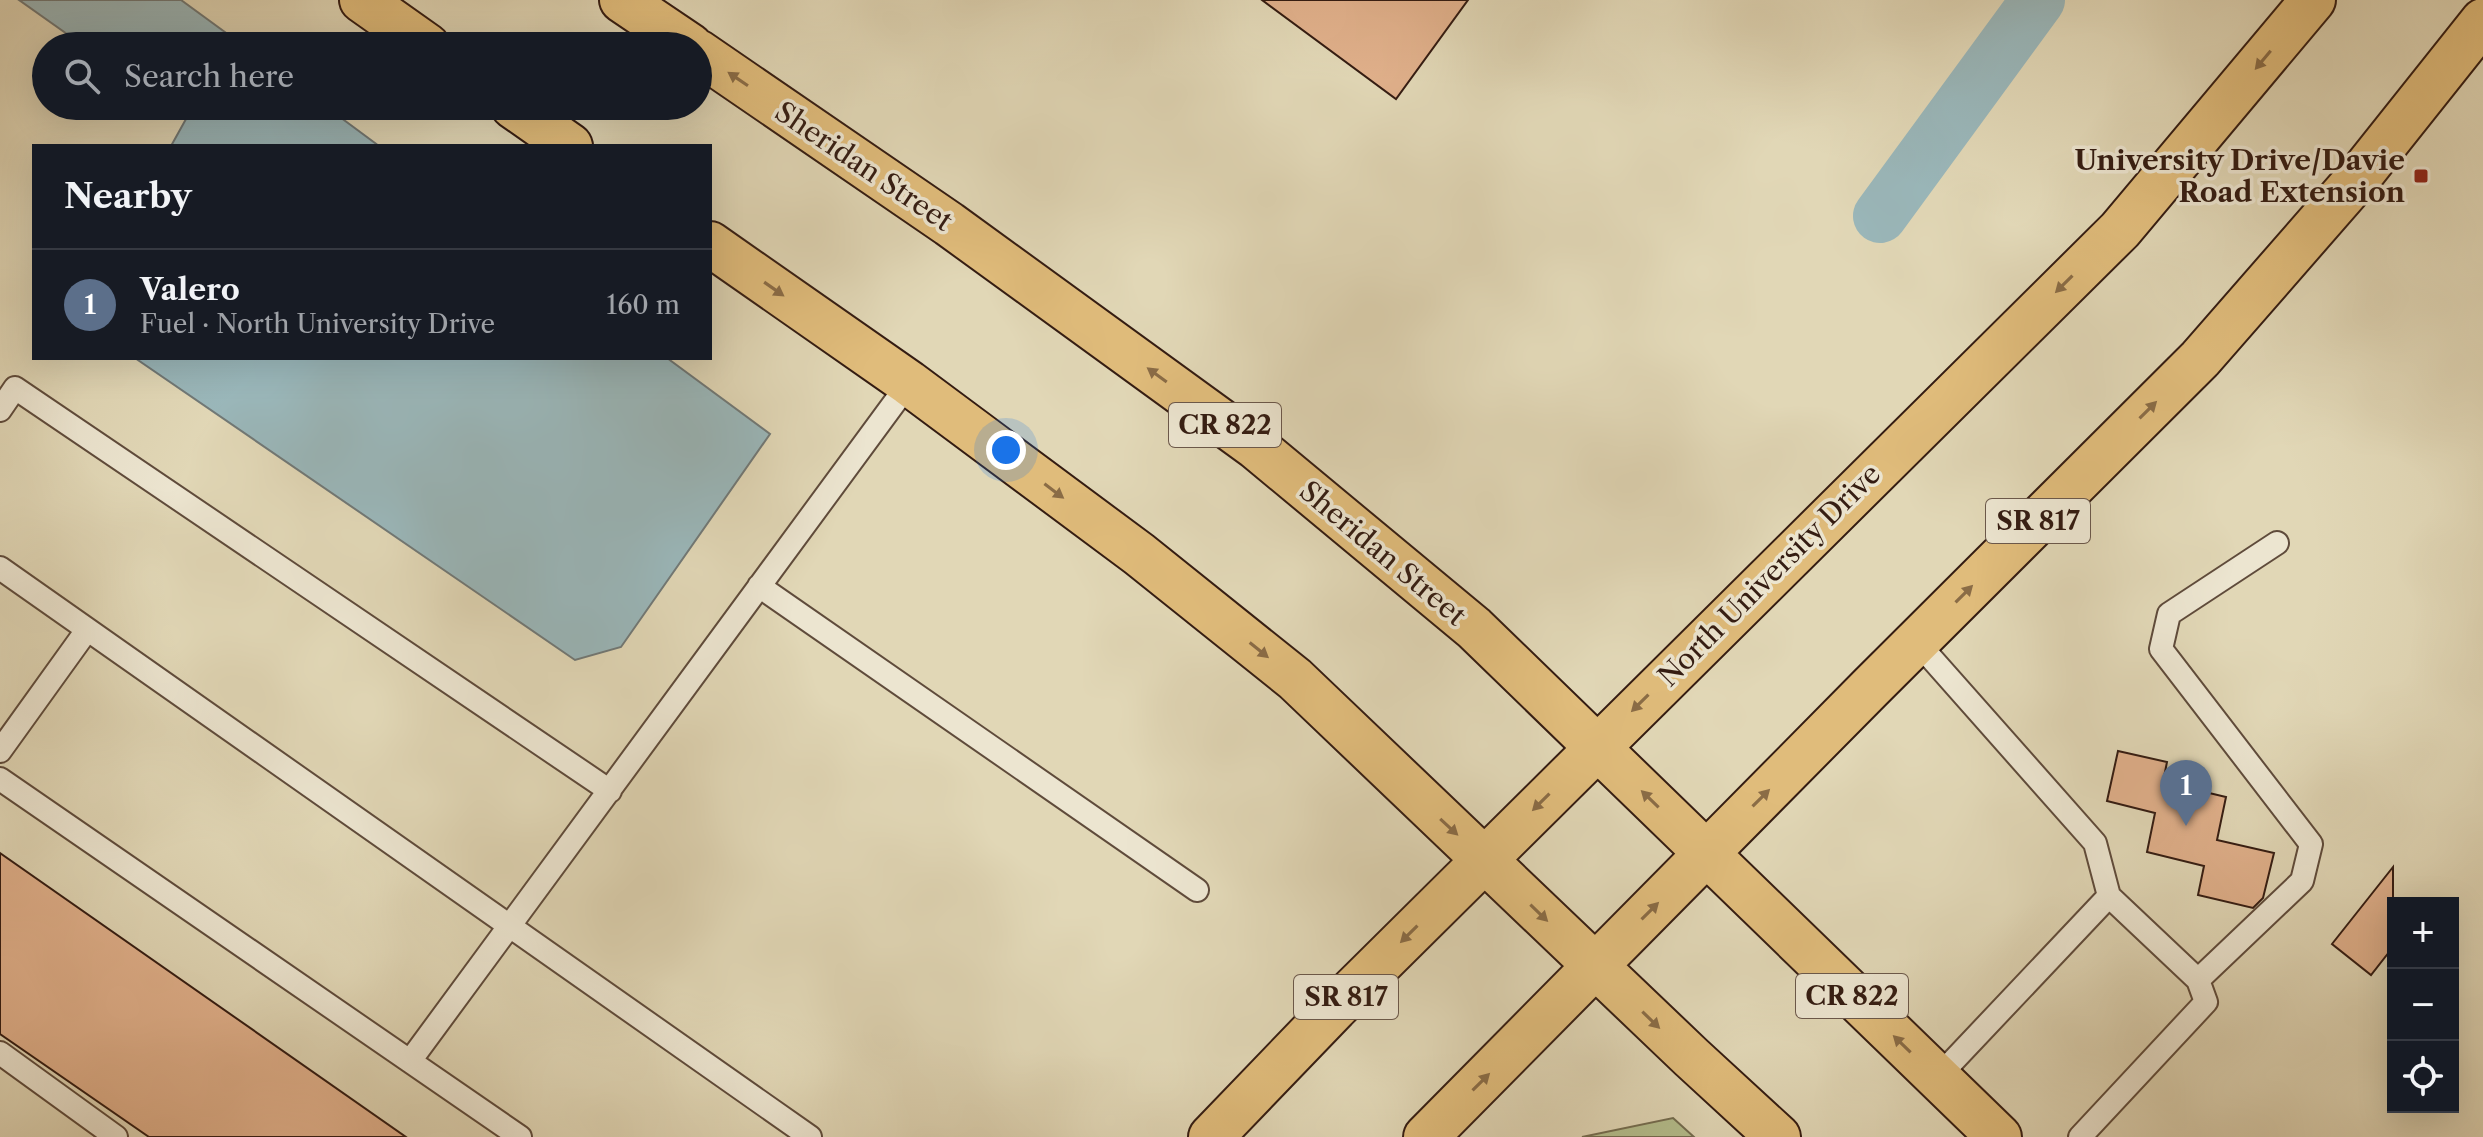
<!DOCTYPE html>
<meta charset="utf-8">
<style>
body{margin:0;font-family:"Libre Caslon Text",serif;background:#20242c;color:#f1f3f6}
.controls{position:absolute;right:24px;bottom:24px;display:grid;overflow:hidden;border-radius:0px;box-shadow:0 8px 32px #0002}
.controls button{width:72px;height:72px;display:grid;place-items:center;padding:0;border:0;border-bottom:2px solid #363941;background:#171b24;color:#f1f3f6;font:40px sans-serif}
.you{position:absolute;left:1006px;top:450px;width:28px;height:28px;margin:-20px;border:6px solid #fff;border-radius:50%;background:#1a73e8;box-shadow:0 0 0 12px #1a73e833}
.badge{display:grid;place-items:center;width:52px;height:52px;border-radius:50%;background:#c59692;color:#fff;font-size:26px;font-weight:700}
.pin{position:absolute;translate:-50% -66px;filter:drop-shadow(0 2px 4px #0008)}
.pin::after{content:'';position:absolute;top:42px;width:28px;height:24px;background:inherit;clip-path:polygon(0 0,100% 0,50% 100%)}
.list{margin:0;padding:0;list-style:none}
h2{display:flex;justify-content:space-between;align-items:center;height:104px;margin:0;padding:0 32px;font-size:34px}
h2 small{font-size:26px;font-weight:400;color:#9ea1a6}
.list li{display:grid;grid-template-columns:52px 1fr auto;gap:24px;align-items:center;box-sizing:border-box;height:112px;padding:0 32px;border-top:2px solid #363941}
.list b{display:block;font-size:30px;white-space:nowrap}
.list p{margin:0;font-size:26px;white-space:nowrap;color:#9ea1a6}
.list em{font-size:26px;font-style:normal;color:#9ea1a6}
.icon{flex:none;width:44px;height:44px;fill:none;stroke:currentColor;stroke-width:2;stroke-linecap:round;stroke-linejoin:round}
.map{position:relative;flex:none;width:2483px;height:1137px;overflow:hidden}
.search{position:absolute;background:#171b24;box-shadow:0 8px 32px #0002;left:32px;top:32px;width:680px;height:88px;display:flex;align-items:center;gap:20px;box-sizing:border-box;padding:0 28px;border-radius:44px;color:#9ea1a6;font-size:30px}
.panel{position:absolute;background:#171b24;box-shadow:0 8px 32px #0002;left:32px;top:144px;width:680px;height:216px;border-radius:0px}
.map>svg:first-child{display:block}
.green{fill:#b4be8d;stroke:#746d50;stroke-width:2}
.water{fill:#9ab7ba;stroke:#717977;stroke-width:2}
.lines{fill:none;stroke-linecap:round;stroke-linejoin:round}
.canal{stroke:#9ab7ba;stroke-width:54}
.building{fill:#e0b08b;stroke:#341c12;stroke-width:2}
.service-casing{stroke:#5f4b3b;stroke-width:26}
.primary-casing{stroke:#341c12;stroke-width:48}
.service{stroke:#ece5d0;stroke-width:22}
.primary{stroke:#e0bc7b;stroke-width:44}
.oneway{fill:#8a6c46}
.poi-dot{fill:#8f2418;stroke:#ece5d0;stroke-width:3}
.labels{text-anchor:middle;stroke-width:7;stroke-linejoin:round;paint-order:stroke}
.shield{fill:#ece5d0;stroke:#6b584b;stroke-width:2}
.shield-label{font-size:26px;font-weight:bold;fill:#341c12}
.poi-label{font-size:28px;font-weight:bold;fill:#341c12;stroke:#ece5d0;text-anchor:end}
.street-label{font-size:28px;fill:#341c12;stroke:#ece5d0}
</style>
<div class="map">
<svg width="2483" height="1137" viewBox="0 0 2483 1137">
<rect width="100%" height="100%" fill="#e1d7b6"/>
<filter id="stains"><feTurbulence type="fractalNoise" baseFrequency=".0025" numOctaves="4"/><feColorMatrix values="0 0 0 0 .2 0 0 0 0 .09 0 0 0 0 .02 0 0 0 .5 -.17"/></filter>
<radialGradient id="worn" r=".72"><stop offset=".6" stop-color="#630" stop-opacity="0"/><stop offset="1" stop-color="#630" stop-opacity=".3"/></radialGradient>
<!-- green -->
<path class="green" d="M 1673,1118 L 1694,1137 L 1582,1137 Z"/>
<!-- water -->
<path class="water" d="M 19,0 L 181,0 L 244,46 L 84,46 Z
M 168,106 L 325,106 L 379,146 L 171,146 L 186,119 Z
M 135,358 L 667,358 L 770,434 L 621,647 L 575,660 Z"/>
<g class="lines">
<!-- canal -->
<path class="canal" d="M 1880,216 L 2038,0"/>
</g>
<!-- building -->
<path class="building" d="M 1262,0 L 1468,0 L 1396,99 Z
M 2118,751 L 2167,762 L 2163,782 L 2226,797 L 2217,840 L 2274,853 L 2263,898 L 2253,908 L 2198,895 L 2204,866 L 2147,852 L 2155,813 L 2107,801 Z
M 0,853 L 406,1137 L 149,1137 L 0,1034 Z
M 2393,867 L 2393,947 L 2371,975 L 2332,944 Z"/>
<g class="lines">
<!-- service casing -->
<g class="service-casing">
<path id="service" d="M 0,410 L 15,388 L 610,791
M 0,568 L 810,1137
M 759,586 L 1197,890
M 1917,642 L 2095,843 L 2109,896 L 1937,1078
M 0,751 L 87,630
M 0,779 L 520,1137
M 2198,980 L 2302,881 L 2311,844 L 2161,649 L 2169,614 L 2277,543
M 0,1053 L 116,1137
M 410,1061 L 909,383
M 2080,1137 L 2206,1002 L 2198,980 L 2109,896"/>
</g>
<!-- primary casing -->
<g class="primary-casing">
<path id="primary" d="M 362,0 L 427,46
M 622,0 L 690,46
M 698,52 L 949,224 L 1256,447 L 1474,628 L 1999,1137
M 513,106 L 570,146
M 710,244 L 909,383 L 1139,554 L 1295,679 L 1691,1057 L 1778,1137
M 1211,1137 L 1335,1008 L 2120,230 L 2313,0
M 1426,1137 L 1871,687 L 2200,359 L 2358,178 L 2483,21"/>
</g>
<!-- service -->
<use href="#service" class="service"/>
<!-- primary -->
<use href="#primary" class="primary"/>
</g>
<!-- one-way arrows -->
<defs><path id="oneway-solid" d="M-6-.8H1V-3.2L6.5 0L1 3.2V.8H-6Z" transform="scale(2)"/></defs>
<g class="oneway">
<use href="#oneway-solid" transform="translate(2263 60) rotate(130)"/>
<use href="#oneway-solid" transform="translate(738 79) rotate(-146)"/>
<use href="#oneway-solid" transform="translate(2064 284) rotate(135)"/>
<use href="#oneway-solid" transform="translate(774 289) rotate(35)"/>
<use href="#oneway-solid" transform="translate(1157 375) rotate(-144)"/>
<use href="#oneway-solid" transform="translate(2148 410) rotate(-45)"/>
<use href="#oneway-solid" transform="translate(1054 491) rotate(37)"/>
<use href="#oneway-solid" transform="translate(1964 594) rotate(-45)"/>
<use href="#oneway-solid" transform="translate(1259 650) rotate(39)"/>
<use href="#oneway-solid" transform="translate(1640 703) rotate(135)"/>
<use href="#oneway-solid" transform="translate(1761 798) rotate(-45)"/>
<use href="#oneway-solid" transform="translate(1650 799) rotate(-136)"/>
<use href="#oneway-solid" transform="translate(1541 802) rotate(135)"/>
<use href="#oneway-solid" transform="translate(1449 827) rotate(43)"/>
<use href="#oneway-solid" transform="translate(1650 911) rotate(-45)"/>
<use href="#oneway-solid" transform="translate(1539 913) rotate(44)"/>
<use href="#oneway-solid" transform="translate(1409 934) rotate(135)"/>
<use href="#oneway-solid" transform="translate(1651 1020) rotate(44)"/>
<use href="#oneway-solid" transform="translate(1902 1044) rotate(-136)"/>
<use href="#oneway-solid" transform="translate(1481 1082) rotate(-45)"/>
</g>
<!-- markers -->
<rect class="poi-dot" x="2413" y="168" width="16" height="16" rx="4"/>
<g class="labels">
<!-- shield labels -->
<g class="shield">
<rect x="1169" y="403" width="112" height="44" rx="6"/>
<rect x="1986" y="499" width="104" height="44" rx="6"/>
<rect x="1796" y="974" width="112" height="44" rx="6"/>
<rect x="1294" y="975" width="104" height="44" rx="6"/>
</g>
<g class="shield-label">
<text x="1225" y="434">CR 822</text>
<text x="2038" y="530">SR 817</text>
<text x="1852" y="1005">CR 822</text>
<text x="1346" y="1006">SR 817</text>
</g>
<!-- poi labels -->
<g class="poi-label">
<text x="2405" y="170">University Drive/Davie<tspan x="2405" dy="32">Road Extension</tspan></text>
</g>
<!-- street labels -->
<g class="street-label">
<text transform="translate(864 166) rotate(34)" y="10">Sheridan Street</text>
<text transform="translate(1383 553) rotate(40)" y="10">Sheridan Street</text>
<text transform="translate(1769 575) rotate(-45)" y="10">North University Drive</text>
</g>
</g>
<rect width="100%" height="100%" filter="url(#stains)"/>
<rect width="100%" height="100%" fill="url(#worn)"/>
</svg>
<div class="controls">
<button>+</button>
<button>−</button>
<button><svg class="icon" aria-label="locate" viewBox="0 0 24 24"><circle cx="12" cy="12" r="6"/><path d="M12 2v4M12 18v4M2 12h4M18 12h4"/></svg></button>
</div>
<div class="you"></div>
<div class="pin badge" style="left:2186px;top:826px;background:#5c6f8a">1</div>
<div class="search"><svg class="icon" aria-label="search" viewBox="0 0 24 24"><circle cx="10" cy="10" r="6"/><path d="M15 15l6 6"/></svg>Search here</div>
<section class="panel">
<h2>Nearby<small></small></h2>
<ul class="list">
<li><span class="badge" style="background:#5c6f8a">1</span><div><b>Valero</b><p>Fuel · North University Drive</p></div><em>160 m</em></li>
</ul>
</section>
</div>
